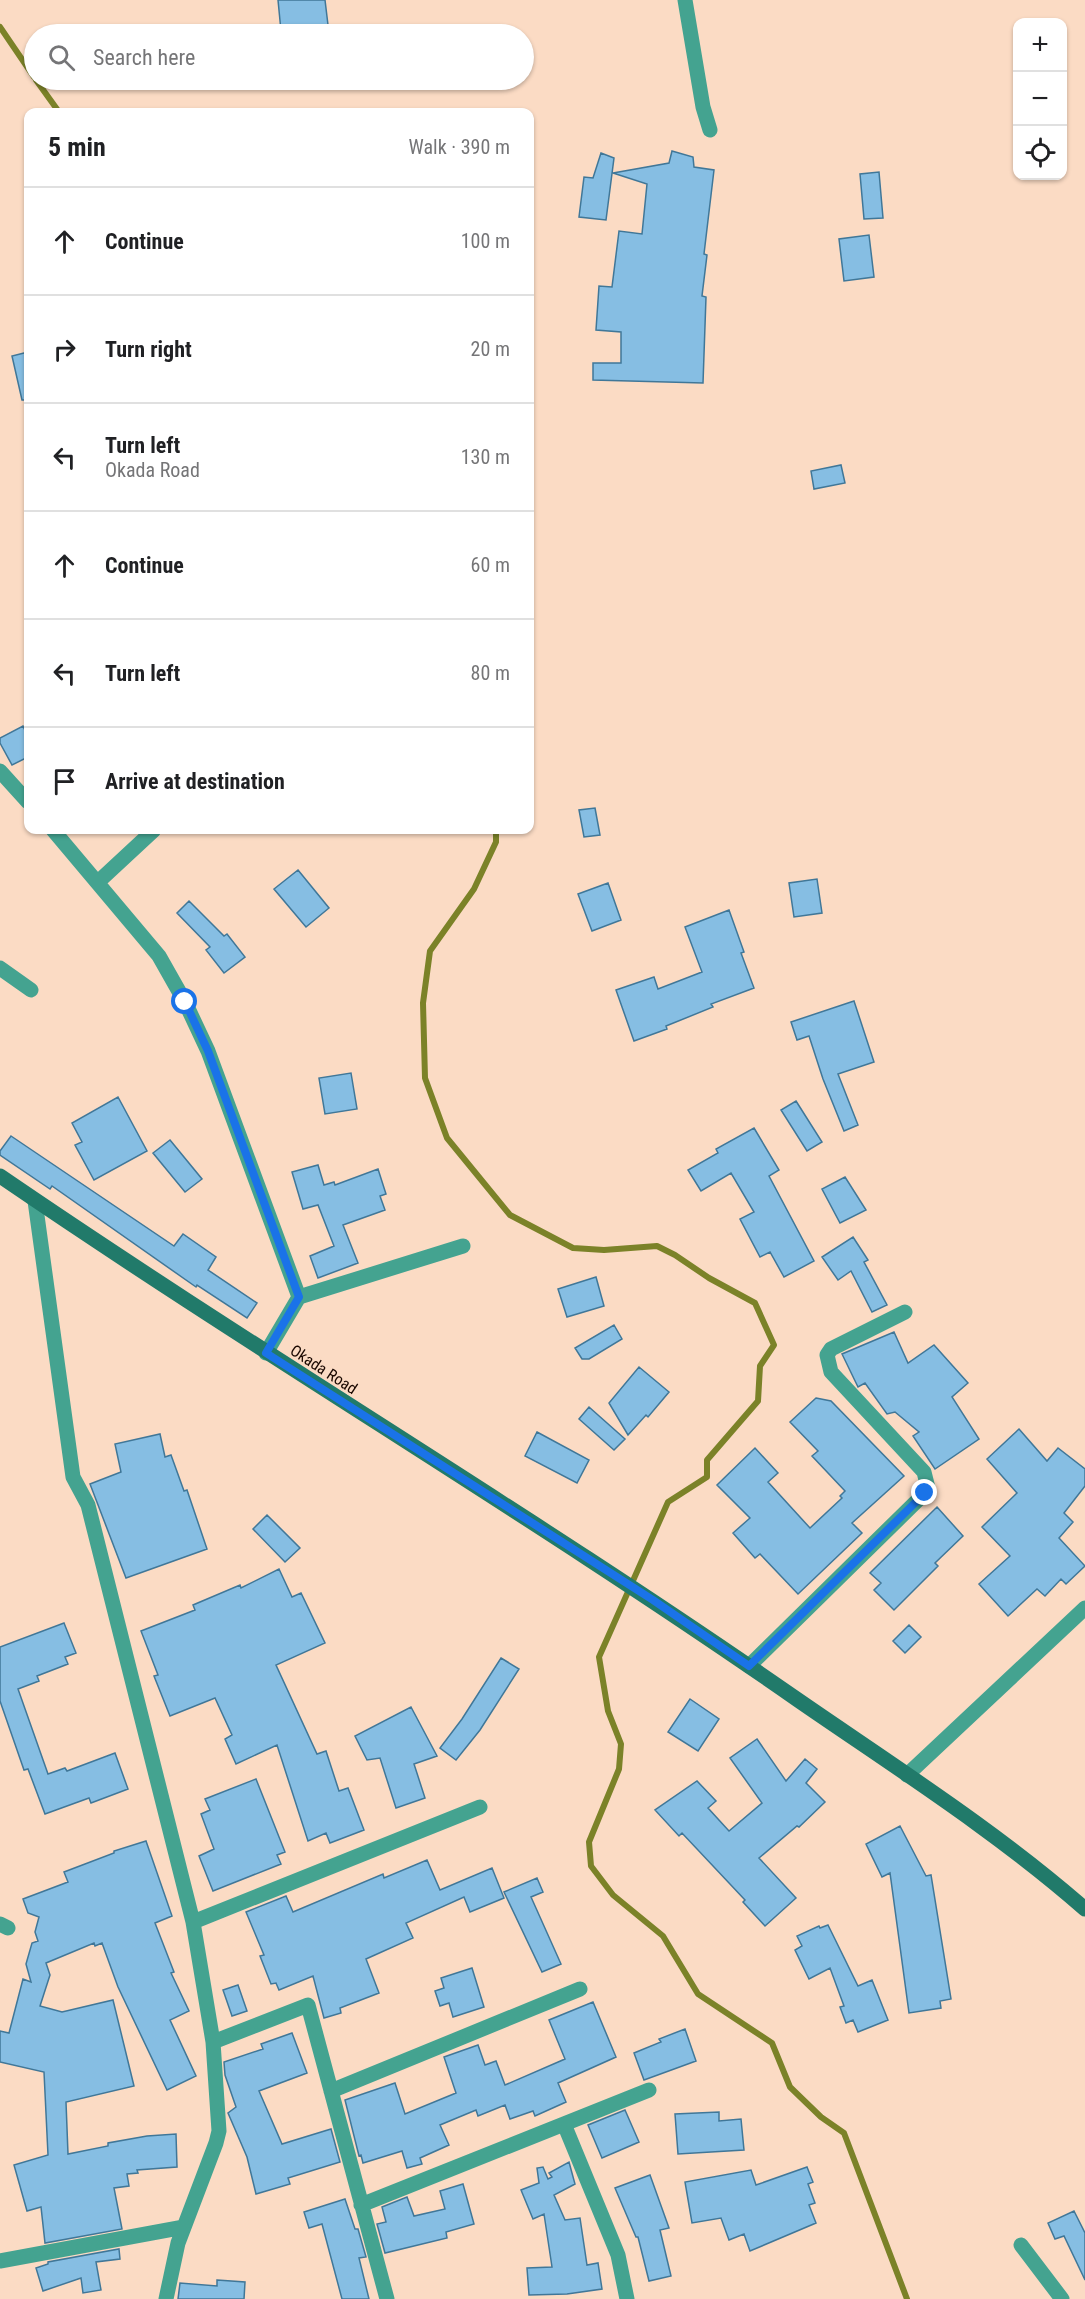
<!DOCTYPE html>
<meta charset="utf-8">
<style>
body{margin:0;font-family:"Roboto Condensed",sans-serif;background:#f2f2f2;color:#202124}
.controls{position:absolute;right:18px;top:18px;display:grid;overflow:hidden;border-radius:12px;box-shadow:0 2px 4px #0004}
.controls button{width:54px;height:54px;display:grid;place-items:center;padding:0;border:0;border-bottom:2px solid #e0e0e0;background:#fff;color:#202124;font:30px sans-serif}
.stop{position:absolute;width:18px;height:18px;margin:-14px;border:4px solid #1a73e8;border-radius:50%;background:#fff}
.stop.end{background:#1a73e8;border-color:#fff;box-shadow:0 2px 6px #0008}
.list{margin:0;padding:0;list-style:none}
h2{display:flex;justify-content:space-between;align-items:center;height:78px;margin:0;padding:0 24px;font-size:26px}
h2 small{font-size:20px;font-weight:400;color:#757577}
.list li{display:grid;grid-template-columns:39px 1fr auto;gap:18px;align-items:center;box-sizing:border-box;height:108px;padding:0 24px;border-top:2px solid #e0e0e0}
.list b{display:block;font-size:22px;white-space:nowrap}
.list p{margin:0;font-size:20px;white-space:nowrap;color:#757577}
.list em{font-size:20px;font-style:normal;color:#757577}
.icon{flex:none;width:33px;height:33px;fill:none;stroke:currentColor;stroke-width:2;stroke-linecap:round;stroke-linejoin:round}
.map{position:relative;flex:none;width:1085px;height:2299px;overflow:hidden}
.search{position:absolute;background:#fff;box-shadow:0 2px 4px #0004;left:24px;top:24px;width:510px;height:66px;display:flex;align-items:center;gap:15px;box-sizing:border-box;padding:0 21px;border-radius:33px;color:#757577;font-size:22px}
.panel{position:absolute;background:#fff;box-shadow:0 2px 4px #0004;left:24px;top:108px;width:510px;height:726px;border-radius:12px}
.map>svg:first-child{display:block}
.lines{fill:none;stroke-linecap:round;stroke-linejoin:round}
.stream{stroke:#7b8228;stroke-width:6}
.building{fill:#86bee3;stroke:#407798;stroke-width:1.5}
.street{stroke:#44a390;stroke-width:15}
.secondary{stroke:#217a6a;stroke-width:15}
.route{stroke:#1a73e8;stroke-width:8}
.labels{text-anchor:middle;stroke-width:4.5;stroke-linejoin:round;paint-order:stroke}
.street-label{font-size:16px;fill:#1a0800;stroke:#fbdbc4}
</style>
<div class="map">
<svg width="1085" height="2299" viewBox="0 0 1085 2299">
<rect width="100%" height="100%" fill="#fbdbc4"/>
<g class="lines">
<!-- stream -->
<path class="stream" d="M 0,27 L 34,77
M 36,80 L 59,112
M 496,830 L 496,842 L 474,889 L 430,951 L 423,1003 L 425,1078 L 447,1138 L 510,1215 L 573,1248 L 604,1250 L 657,1246 L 675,1255 L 709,1278 L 755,1303 L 774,1345 L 760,1366 L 758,1401 L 707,1460 L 707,1477 L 668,1502 L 599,1657 L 608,1711 L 621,1744 L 619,1769 L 589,1842 L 591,1866 L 613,1895 L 663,1936 L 698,1994 L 772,2043 L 790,2087 L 821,2117 L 844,2133 L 907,2299"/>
</g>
<!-- building -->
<path class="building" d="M 278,0 L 325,0 L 328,25 L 281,31 Z
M 672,151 L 693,157 L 694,167 L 714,170 L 704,254 L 707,255 L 702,296 L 706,297 L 703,383 L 593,380 L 593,363 L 621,363 L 621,332 L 596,330 L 599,286 L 612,287 L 619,231 L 642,234 L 647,184 L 613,173 L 669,163 Z
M 601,153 L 614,158 L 606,220 L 579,217 L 584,177 L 593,178 Z
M 879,172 L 883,218 L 864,219 L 860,174 Z
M 869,235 L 874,277 L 844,281 L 839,239 Z
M 28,352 L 28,400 L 22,400 L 12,356 Z
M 841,465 L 845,483 L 814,489 L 811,471 Z
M 23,726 L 28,737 L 28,757 L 12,765 L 0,743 L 0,738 Z
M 595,808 L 600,835 L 584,837 L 579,810 Z
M 298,870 L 329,908 L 306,927 L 274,889 Z
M 817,879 L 822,913 L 794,917 L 789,883 Z
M 608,883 L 621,920 L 592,931 L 578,894 Z
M 189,901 L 224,936 L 227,934 L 245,957 L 224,973 L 206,950 L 210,947 L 177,913 Z
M 729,910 L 744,952 L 741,953 L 754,988 L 711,1004 L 713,1007 L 666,1026 L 667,1029 L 634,1041 L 616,990 L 654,977 L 658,989 L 702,972 L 685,927 Z
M 854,1001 L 874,1062 L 838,1074 L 858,1125 L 844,1131 L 823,1079 L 809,1036 L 797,1040 L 791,1022 Z
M 351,1073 L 357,1109 L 325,1114 L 319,1078 Z
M 118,1097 L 147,1151 L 94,1180 L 75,1145 L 82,1142 L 72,1123 Z
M 796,1101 L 822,1142 L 807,1151 L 781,1110 Z
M 754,1128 L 779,1170 L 769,1176 L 814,1261 L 784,1277 L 770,1252 L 760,1257 L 740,1219 L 754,1212 L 731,1173 L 701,1191 L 688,1170 L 718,1153 L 716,1149 Z
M 11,1136 L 174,1246 L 183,1234 L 216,1257 L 208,1270 L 257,1303 L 247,1318 L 197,1285 L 196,1287 L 52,1186 L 50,1189 L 0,1155 L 0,1151 Z
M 170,1140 L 202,1179 L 185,1192 L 153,1153 Z
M 318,1165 L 324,1185 L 334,1182 L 335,1185 L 378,1169 L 386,1194 L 380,1196 L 385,1210 L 343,1225 L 358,1263 L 318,1278 L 310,1256 L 334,1246 L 318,1205 L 303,1209 L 292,1172 Z
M 845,1177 L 866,1210 L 840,1223 L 822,1189 Z
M 853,1237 L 868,1260 L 864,1262 L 887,1305 L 872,1312 L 851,1271 L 838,1280 L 822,1257 Z
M 596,1277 L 604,1306 L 567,1317 L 558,1289 Z
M 614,1325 L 622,1339 L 589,1359 L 582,1359 L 575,1348 Z
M 894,1332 L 908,1363 L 934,1345 L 968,1383 L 952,1397 L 979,1439 L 935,1469 L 913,1436 L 919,1432 L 895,1412 L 887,1414 L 865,1383 L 858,1387 L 842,1354 Z
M 639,1367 L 669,1392 L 648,1417 L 646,1415 L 628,1435 L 609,1403 Z
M 816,1398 L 831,1401 L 904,1476 L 852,1523 L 862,1533 L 798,1594 L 760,1554 L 755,1558 L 733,1533 L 750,1518 L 717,1485 L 755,1448 L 778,1473 L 768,1482 L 810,1528 L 842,1498 L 840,1496 L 845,1491 L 812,1456 L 818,1451 L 790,1422 Z
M 589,1407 L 625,1439 L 614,1450 L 579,1419 Z
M 1019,1429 L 1047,1461 L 1058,1448 L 1085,1469 L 1085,1486 L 1064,1513 L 1073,1522 L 1059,1538 L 1085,1566 L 1066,1584 L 1061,1579 L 1045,1596 L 1037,1589 L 1008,1616 L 979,1584 L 1010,1556 L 982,1527 L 1017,1493 L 987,1459 Z
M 537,1432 L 589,1460 L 577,1483 L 525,1456 Z
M 160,1434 L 165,1457 L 171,1455 L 184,1491 L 187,1490 L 207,1549 L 126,1578 L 90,1484 L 121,1472 L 115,1444 Z
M 937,1507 L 963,1536 L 935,1563 L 938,1566 L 894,1610 L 874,1590 L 881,1583 L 870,1573 Z
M 267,1515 L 300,1548 L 285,1562 L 253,1529 Z
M 279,1569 L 292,1597 L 301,1593 L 325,1643 L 276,1665 L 317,1754 L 326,1751 L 339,1791 L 348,1788 L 364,1830 L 330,1843 L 326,1833 L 308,1841 L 277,1745 L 236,1764 L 225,1739 L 232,1735 L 215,1698 L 170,1716 L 154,1676 L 158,1675 L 141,1631 L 195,1610 L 193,1605 L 240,1585 L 241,1588 Z
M 64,1623 L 76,1653 L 65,1657 L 68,1664 L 37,1676 L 39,1681 L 18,1689 L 48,1774 L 65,1768 L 67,1771 L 115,1753 L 128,1789 L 91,1803 L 89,1798 L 45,1814 L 28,1769 L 24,1770 L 0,1701 L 0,1647 Z
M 909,1625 L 921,1637 L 905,1653 L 893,1641 Z
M 501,1658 L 519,1669 L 480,1730 L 456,1760 L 440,1748 L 462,1719 Z
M 690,1699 L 719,1719 L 698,1751 L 668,1732 Z
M 411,1707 L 437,1756 L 414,1764 L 425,1798 L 396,1808 L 380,1758 L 367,1760 L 355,1736 Z
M 757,1739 L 786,1781 L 805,1759 L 817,1769 L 806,1783 L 825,1802 L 799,1827 L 797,1826 L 759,1858 L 796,1898 L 765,1926 L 743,1902 L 745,1900 L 682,1833 L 679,1836 L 655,1810 L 697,1781 L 716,1801 L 708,1808 L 729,1831 L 762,1803 L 730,1758 Z
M 256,1779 L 285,1852 L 277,1855 L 281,1864 L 213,1891 L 199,1856 L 214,1849 L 201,1814 L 210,1810 L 205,1799 Z
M 900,1826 L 926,1876 L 931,1875 L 951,1999 L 940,2001 L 941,2008 L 909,2013 L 890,1873 L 882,1877 L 866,1844 Z
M 146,1841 L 172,1916 L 155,1923 L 174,1972 L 171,1973 L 189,2011 L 170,2020 L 196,2076 L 167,2090 L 118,1987 L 102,1943 L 95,1946 L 94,1943 L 46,1963 L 50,1975 L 40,2006 L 62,2012 L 113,2000 L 134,2086 L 66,2102 L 68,2154 L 108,2146 L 108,2143 L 147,2136 L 176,2134 L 177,2167 L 137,2170 L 138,2173 L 127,2174 L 129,2186 L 114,2188 L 122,2229 L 45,2243 L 41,2207 L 27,2211 L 14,2165 L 48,2155 L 44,2072 L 0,2062 L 0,2031 L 9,2033 L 23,1979 L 31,1982 L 26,1964 L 32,1943 L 38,1941 L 35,1932 L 39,1917 L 28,1913 L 23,1899 L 68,1882 L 64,1872 L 114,1853 L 114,1851 Z
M 427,1860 L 440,1890 L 492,1868 L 504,1898 L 470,1912 L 464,1897 L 406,1923 L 413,1938 L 366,1959 L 379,1993 L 340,2008 L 341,2013 L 324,2018 L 313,1976 L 279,1990 L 276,1983 L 271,1984 L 260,1956 L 264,1955 L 246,1912 L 286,1896 L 293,1912 L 383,1874 L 384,1878 Z
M 537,1878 L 543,1892 L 531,1897 L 561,1964 L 542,1972 L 504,1892 Z
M 828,1925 L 858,1986 L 872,1980 L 888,2020 L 858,2032 L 853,2020 L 846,2023 L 840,2007 L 844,2006 L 830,1968 L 809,1979 L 795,1950 L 802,1946 L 797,1936 L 819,1926 L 820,1928 Z
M 472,1968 L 484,2007 L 453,2017 L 449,2003 L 440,2006 L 435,1991 L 444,1988 L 441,1978 Z
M 238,1985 L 247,2011 L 232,2016 L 223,1990 Z
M 593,2002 L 616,2057 L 558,2083 L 566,2102 L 535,2116 L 533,2111 L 510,2119 L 505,2105 L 478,2116 L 476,2110 L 440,2125 L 449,2145 L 420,2158 L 422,2164 L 407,2168 L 402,2151 L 363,2163 L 361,2155 L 359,2156 L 345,2100 L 395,2083 L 405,2114 L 456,2093 L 444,2057 L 478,2045 L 485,2065 L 496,2061 L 505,2085 L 565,2059 L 549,2020 Z
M 685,2029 L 696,2061 L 644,2080 L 634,2053 L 661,2042 L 659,2039 Z
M 292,2033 L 307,2073 L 259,2091 L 282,2144 L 331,2129 L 340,2162 L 288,2178 L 290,2184 L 256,2194 L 247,2157 L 228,2113 L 236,2107 L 225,2075 L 224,2062 L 263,2049 L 261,2044 Z
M 625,2110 L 639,2142 L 602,2158 L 588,2125 Z
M 719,2112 L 719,2121 L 741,2119 L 744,2150 L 678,2154 L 675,2114 Z
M 569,2162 L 575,2184 L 554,2195 L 565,2220 L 580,2218 L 587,2265 L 598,2263 L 602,2289 L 567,2294 L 529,2295 L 527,2268 L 552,2267 L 544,2214 L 533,2219 L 521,2190 L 539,2183 L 537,2168 L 543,2167 L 548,2179 L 552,2177 L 549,2173 Z
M 807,2167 L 813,2182 L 808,2184 L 815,2203 L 809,2205 L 816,2223 L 750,2251 L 744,2234 L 729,2240 L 721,2218 L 692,2223 L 685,2182 L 751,2170 L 756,2185 Z
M 650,2175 L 669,2228 L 660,2230 L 671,2276 L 649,2281 L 638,2237 L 636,2237 L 615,2188 Z
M 463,2184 L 474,2224 L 446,2232 L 447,2238 L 385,2253 L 377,2224 L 386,2222 L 382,2207 L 407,2197 L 414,2216 L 445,2209 L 440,2191 Z
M 345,2199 L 355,2229 L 358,2229 L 366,2257 L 359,2258 L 369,2299 L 342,2299 L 322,2224 L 309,2228 L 304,2212 Z
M 1074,2211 L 1085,2233 L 1085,2280 L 1064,2236 L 1055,2239 L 1048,2223 Z
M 119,2249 L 120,2259 L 96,2262 L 101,2290 L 83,2293 L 81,2278 L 43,2291 L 36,2268 L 48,2264 L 48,2262 Z
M 217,2280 L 245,2282 L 244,2299 L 178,2299 L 180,2283 L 217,2286 Z"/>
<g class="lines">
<!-- street -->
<path class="street" d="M 685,0 L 703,107 L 710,130
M 0,771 L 28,802
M 53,830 L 159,956 L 185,1002 L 208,1051 L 299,1297 L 266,1353
M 98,882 L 154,830
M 0,968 L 31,990
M 35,1201 L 73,1477 L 88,1505 L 193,1922 L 213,2042 L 219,2131 L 216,2143 L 178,2243 L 166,2299
M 299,1297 L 463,1246
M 749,1666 L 925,1493 L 928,1488 L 924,1472 L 831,1372 L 827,1355 L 831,1349 L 905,1312
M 907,1775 L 1085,1608
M 193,1922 L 480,1807
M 0,1924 L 8,1928
M 213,2042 L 308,2005 L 387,2299
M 331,2091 L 580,1989
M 564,2124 L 618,2255 L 627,2299
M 361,2205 L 649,2090
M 1021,2245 L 1062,2299
M 0,2261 L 184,2227"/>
<!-- secondary -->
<path class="secondary" d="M 0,1176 C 263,1356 537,1518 798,1700 C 895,1767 996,1831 1085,1909"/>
</g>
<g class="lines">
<!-- route -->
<path class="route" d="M 185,1002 L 208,1051 L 299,1297 L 266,1353 L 653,1600 L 749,1666 L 925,1493"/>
</g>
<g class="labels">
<!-- street labels -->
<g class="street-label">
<text transform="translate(324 1369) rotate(33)" y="6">Okada Road</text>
</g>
</g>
</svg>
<div class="controls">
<button>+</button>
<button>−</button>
<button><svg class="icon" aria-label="locate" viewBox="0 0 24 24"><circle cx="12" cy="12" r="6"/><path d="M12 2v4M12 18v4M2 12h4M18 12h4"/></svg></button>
</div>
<div class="stop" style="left:185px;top:1002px"></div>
<div class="stop end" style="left:925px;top:1493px"></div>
<div class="search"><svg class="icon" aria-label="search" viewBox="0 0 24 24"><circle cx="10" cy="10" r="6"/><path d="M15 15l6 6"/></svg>Search here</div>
<section class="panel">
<h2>5 min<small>Walk · 390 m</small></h2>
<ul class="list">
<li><svg class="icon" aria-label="ahead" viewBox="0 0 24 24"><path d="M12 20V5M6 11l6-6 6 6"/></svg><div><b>Continue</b></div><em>100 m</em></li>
<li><svg class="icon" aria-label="right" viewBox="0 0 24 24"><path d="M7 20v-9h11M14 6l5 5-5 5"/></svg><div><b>Turn right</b></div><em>20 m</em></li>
<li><svg class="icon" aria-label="left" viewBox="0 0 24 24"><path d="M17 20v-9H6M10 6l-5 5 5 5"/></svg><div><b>Turn left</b><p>Okada Road</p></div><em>130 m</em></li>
<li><svg class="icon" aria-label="ahead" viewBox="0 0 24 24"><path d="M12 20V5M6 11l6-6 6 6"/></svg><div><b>Continue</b></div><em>60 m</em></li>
<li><svg class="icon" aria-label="left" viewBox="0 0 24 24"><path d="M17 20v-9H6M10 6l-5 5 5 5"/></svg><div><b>Turn left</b></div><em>80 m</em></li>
<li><svg class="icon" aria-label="arrive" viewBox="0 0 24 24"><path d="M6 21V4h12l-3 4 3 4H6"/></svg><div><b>Arrive at destination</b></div></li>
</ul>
</section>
</div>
